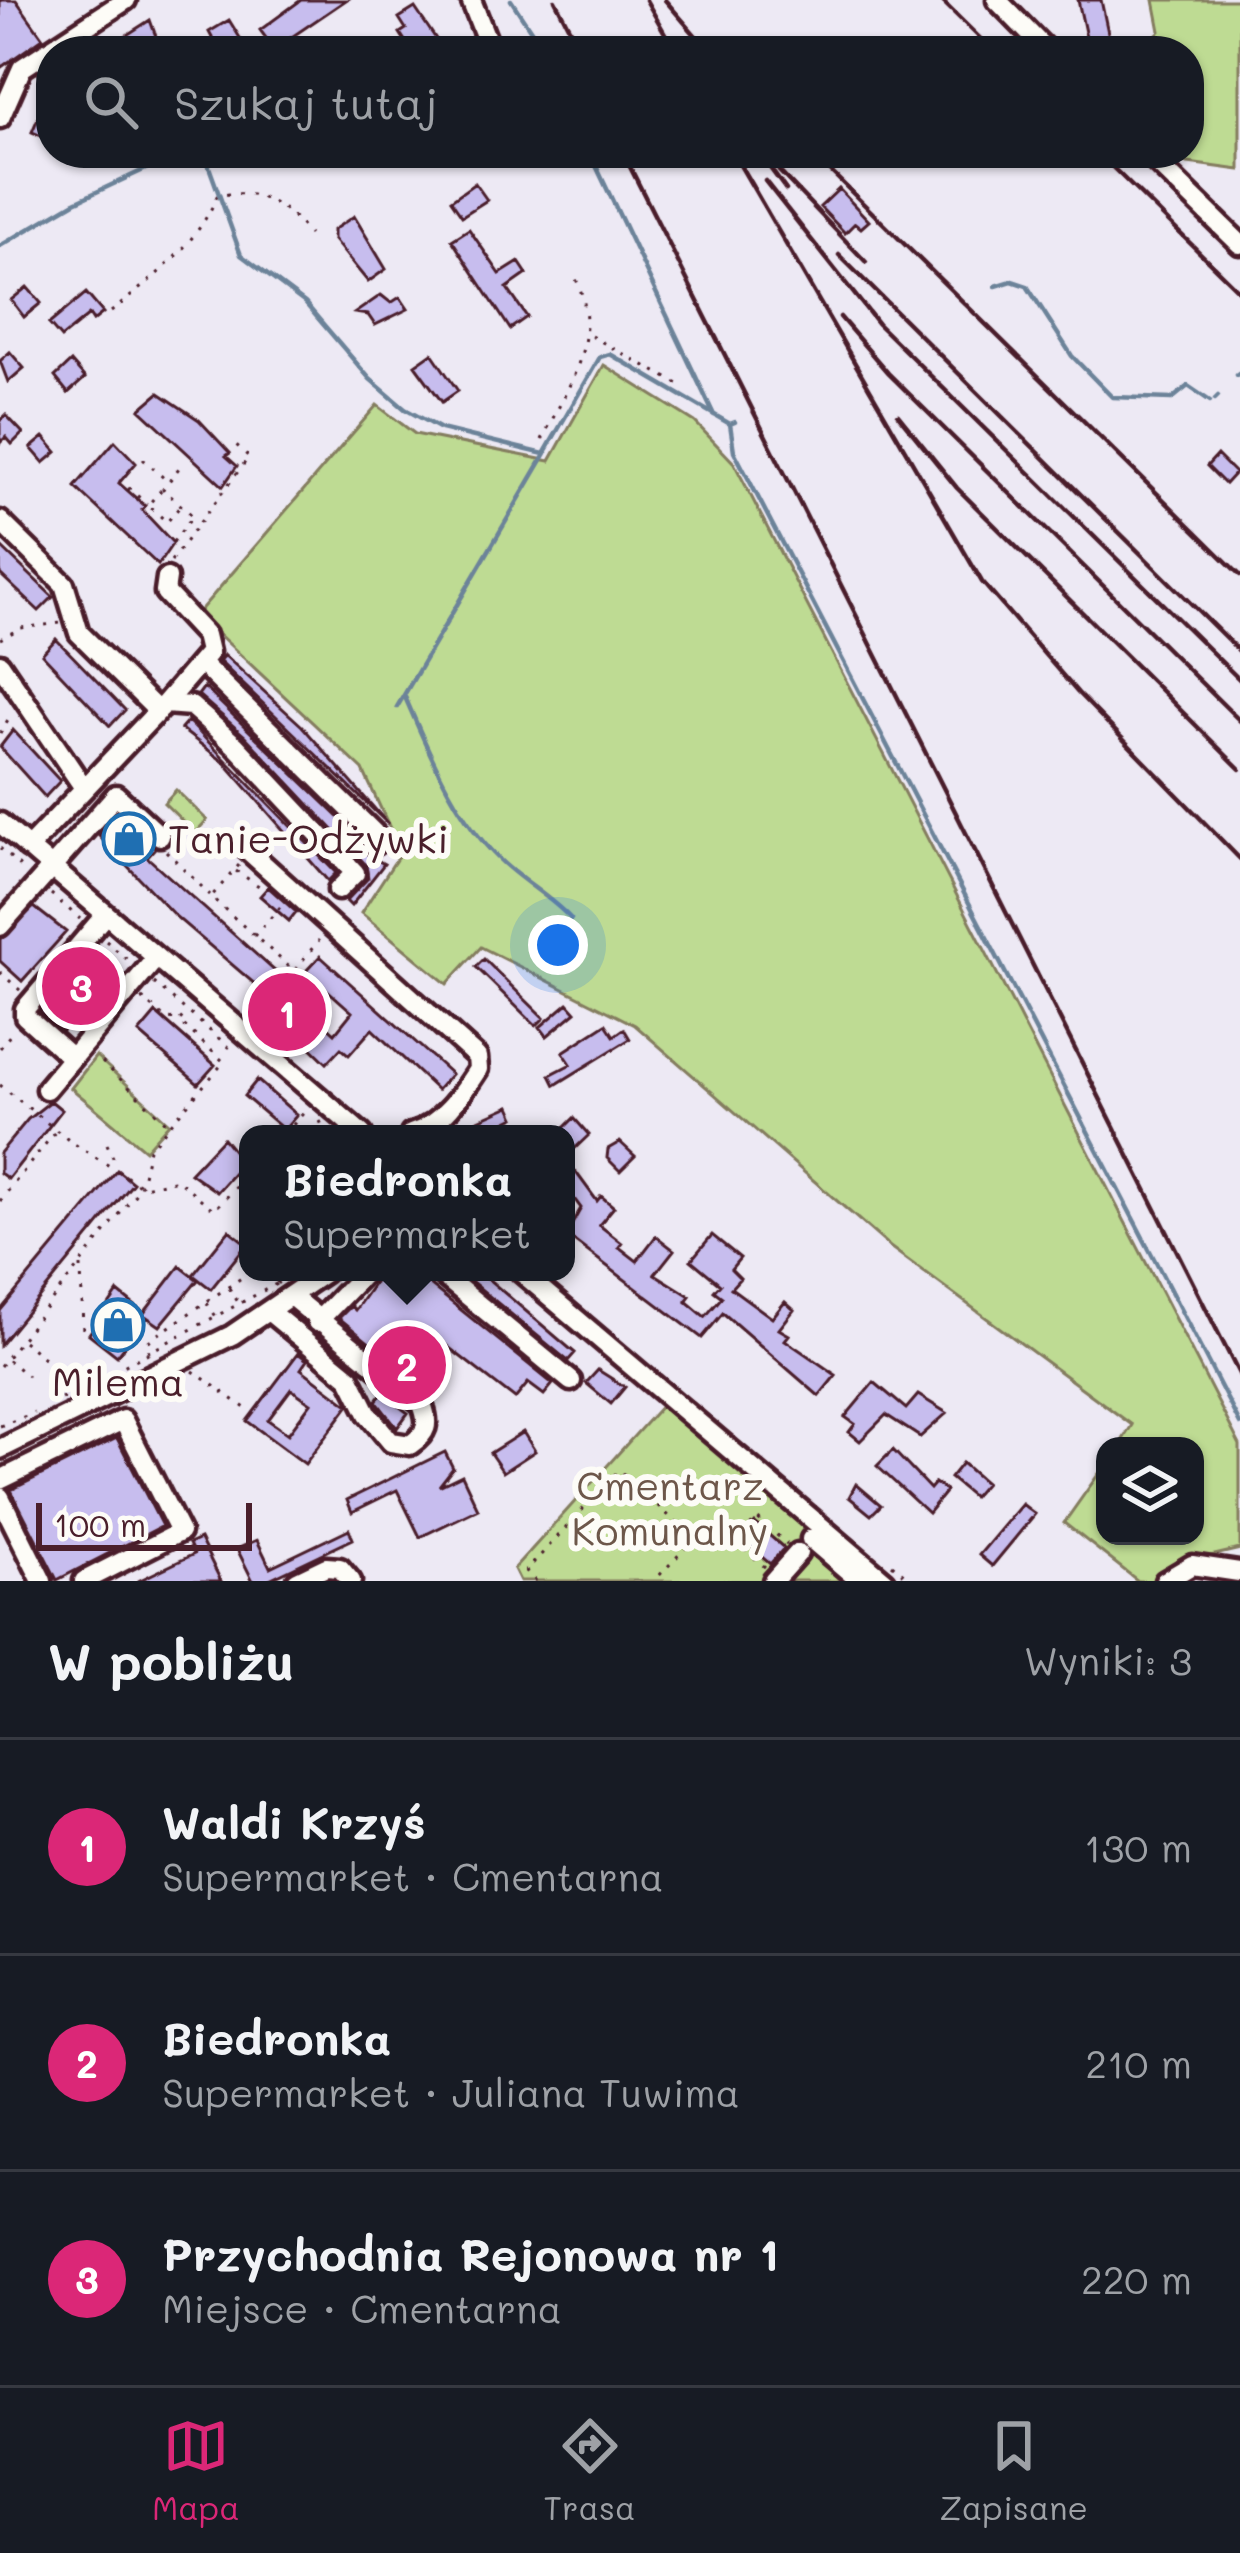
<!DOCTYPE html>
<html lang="pl">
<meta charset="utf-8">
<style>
body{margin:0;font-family:Mali,sans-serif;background:#242831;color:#f1f3f6}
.controls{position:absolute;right:36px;bottom:36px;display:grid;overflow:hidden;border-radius:24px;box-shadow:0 3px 9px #0004}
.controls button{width:108px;height:108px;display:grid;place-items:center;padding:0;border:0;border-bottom:3px solid #363941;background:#171b24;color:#f1f3f6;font:60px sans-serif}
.scale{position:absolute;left:36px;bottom:30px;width:216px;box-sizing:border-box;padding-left:12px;border:6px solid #4a1f2b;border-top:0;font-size:33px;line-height:42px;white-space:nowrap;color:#4a1f2b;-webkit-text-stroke:9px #fdfcf7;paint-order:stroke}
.you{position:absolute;left:558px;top:945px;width:42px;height:42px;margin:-30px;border:9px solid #fff;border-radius:50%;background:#1a73e8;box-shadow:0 0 0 18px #1a73e833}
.badge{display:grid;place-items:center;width:78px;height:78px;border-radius:50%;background:#db2777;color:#fff;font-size:39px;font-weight:700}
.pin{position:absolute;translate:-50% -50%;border:6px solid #fff;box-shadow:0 3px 12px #0006}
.popup{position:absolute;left:239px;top:1125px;width:336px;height:156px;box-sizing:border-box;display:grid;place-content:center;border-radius:24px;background:#171b24;filter:drop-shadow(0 3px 9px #0005);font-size:39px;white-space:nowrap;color:#9ea1a6}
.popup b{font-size:45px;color:#f1f3f6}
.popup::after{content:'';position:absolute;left:50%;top:100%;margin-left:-24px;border:24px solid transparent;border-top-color:#171b24}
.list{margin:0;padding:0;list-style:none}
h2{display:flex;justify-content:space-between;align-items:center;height:156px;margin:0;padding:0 48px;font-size:51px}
h2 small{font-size:39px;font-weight:400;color:#9ea1a6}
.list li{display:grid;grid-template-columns:78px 1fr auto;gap:36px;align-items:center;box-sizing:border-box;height:216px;padding:0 48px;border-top:3px solid #363941}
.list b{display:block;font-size:45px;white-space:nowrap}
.list p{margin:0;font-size:39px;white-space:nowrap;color:#9ea1a6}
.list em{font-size:39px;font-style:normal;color:#9ea1a6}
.icon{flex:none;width:66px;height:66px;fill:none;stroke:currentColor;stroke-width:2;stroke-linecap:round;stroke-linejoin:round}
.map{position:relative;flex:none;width:1240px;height:1581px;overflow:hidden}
.search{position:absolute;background:#171b24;box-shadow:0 3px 9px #0004;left:36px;right:36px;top:36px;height:132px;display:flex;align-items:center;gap:30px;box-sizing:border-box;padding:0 42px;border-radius:48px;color:#9ea1a6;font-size:45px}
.sheet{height:804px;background:#171b24}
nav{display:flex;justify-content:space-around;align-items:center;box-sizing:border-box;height:168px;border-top:3px solid #363941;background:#171b24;font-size:33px;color:#9ea1a6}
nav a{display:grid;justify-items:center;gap:6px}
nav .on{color:#db2777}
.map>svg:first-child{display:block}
.green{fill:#bedb93;stroke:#847d5f;stroke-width:3}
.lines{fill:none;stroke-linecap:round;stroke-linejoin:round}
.stream{stroke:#6c8399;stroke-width:4.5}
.building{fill:#c7bdee;stroke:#4a1f2b;stroke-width:3;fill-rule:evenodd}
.minor-casing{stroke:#4a1f2b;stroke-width:27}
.path{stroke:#4a1f2b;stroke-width:3;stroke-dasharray:3 9;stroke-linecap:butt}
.minor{stroke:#fdfcf7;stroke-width:18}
.rail{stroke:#4a1f2b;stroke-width:4.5}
.labels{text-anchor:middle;stroke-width:12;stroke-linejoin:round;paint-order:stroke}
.poi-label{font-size:39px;fill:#4a1f2b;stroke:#fdfcf7;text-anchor:start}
.park-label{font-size:39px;fill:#6d574a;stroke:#fdfcf7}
</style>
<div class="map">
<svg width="1240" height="1581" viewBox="0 0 1240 1581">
<rect width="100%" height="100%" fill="#ede9f4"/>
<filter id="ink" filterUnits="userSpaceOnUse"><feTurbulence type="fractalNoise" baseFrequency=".00833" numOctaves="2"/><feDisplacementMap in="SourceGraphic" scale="24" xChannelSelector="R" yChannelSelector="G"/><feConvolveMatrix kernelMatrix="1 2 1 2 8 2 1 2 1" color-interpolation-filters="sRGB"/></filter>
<g filter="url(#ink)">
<!-- green -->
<path class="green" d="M 1154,0 L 1240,0 L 1240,170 L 1181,162 L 1172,153 L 1189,153 L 1189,51 L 1138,51 L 1160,31 Z
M 604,365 L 695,422 L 734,463 L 1240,1445 L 1240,1549 L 1181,1563 L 1153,1581 L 1138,1581 L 1064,1523 L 1105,1465 L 1105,1536 L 1195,1536 L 1195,1446 L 1119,1446 L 1132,1425 L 890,1247 L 635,1025 L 481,947 L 447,984 L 361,913 L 401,852 L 363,770 L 197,614 L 377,405 L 415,434 L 550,461 Z
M 176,790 L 207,820 L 195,833 L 164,803 Z
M 96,1056 L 169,1123 L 145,1150 L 71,1088 Z
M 663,1404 L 868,1581 L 520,1581 L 514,1569 Z"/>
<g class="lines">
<!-- stream -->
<path class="stream" d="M 511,0 L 532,32
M 536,40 L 541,51
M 204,153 L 241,255 L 305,303 L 370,379 L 405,409 L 441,429 L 544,454 L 600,357 L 610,354 L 730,424 L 735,422
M 590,153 L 714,415
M 0,246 L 75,202 L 180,153
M 996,286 L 1012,281 L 1027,286 L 1072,356 L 1112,397 L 1172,399 L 1188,386 L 1210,401
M 1237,375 L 1240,373
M 1215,399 L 1218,396
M 730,424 L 734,451 L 1240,1424
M 405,697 C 430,754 454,815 499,859 C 521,881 550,896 571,919
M 397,707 L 546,453"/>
</g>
<!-- building -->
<path class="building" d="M 0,0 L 16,0 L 43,38 L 0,68 Z
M 301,0 L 346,0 L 274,49 L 260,30 Z
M 1078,0 L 1101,0 L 1111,47 L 1089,51 Z
M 415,8 L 436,39 L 411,50 L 400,33 L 406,29 L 399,18 Z
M 150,20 L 158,42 L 145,51 L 102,51 Z
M 229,20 L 237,33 L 248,51 L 219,51 L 209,32 Z
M 51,88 L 51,132 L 46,138 L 32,132 Z
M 475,183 L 487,200 L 462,216 L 451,200 Z
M 839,189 L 869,221 L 861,228 L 855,223 L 845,233 L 820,207 Z
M 354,216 L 386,269 L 368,282 L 333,239 L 333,230 Z
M 469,229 L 500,274 L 519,262 L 527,274 L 507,288 L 527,317 L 510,329 L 452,240 Z
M 27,287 L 41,303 L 24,317 L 11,300 Z
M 86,293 L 103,313 L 93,321 L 89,315 L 61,338 L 49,324 Z
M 381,295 L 391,303 L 400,297 L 408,309 L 375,325 L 368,315 L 355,313 Z
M 10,352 L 24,368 L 8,382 L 0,361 Z
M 432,353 L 458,391 L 442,402 L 415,365 Z
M 71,362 L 85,378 L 68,393 L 55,377 Z
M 159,393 L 199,420 L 230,453 L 226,456 L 237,466 L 223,486 L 140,409 Z
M 6,415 L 23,433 L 12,444 L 6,437 L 0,443 L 0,421 Z
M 44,437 L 57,452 L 44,463 L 31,448 Z
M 115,441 L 136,463 L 119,483 L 145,506 L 142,510 L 173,543 L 158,565 L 75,487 Z
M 1217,455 L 1235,473 L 1225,484 L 1207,466 Z
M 0,546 L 53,597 L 39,611 L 0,574 Z
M 56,639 L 125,710 L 110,726 L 42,654 Z
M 224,655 L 302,726 L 388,824 L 219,661 Z
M 204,687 L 352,830 L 365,853 L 384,864 L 351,906 L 346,901 L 368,878 L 366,865 L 245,736 L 198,695 Z
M 188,721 L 336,873 L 328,881 L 224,762 L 181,729 Z
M 13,730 L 60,781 L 45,797 L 0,747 Z
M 117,815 L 155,848 L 147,857 L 279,975 L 264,992 L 175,916 L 99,836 Z
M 268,887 L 296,912 L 289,921 L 260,896 Z
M 34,907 L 66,932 L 22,981 L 0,961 L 0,939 Z
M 89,954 L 112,974 L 62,1031 L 40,1012 Z
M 320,956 L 451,1074 L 437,1090 L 372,1029 L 349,1055 L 341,1048 L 327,1063 L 274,1012 L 288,997 L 319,1032 L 325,1024 L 335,1033 L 352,1012 L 306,971 Z
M 484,959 L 544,1018 L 536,1026 L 476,967 Z
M 568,1003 L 576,1012 L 547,1036 L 540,1027 Z
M 156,1013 L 215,1065 L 198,1084 L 139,1033 Z
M 606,1024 L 614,1036 L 624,1029 L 630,1039 L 555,1085 L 550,1075 L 571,1064 L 563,1052 Z
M 257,1080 L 297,1115 L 284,1130 L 244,1096 Z
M 51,1101 L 62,1110 L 8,1179 L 0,1173 L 0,1153 L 28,1119 Z
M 510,1106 L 515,1117 L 503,1123 L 477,1134 L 447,1134 Z
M 574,1118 L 589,1135 L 566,1157 L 566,1134 L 558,1134 Z
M 223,1138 L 243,1163 L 217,1192 L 190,1173 Z
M 620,1142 L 635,1156 L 620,1171 L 607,1158 L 608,1149 Z
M 117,1170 L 133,1183 L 0,1345 L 0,1311 Z
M 575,1171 L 597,1201 L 601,1196 L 614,1207 L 599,1225 L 622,1243 L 619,1247 L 637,1261 L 656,1236 L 674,1250 L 655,1274 L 690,1296 L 686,1301 L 705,1317 L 722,1297 L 714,1291 L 720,1284 L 691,1260 L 712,1235 L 740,1258 L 731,1269 L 740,1278 L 731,1288 L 772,1318 L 785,1302 L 794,1310 L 779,1329 L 789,1335 L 785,1340 L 836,1375 L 819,1396 L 723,1313 L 702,1338 L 566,1235 L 581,1208 L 566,1188 L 566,1178 Z
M 229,1230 L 247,1244 L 211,1289 L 193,1275 Z
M 180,1266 L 198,1280 L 160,1326 L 147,1317 L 117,1356 L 89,1334 L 118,1292 L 144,1313 Z
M 382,1272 L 414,1272 L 553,1384 L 544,1395 L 528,1383 L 515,1399 L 443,1343 L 418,1383 L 339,1318 L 351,1306 L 355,1310 Z
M 460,1272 L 480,1272 L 575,1353 L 568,1361 Z
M 298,1353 L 307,1360 L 301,1369 L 349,1405 L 305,1464 L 247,1421 ZM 291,1389 L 311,1403 L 288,1434 L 268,1420 Z
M 598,1370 L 625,1387 L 611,1404 L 586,1383 Z
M 874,1382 L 906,1409 L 918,1395 L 947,1413 L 920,1437 L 886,1415 L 860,1441 L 849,1432 L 855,1424 L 845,1417 Z
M 382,1393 L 408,1413 L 397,1428 L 376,1401 Z
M 523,1432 L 535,1451 L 503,1472 L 490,1453 Z
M 117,1438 L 162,1526 L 57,1580 L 11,1490 Z
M 893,1450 L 930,1489 L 935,1483 L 946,1491 L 928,1513 L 877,1466 Z
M 445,1452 L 453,1468 L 439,1486 L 462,1475 L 478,1509 L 420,1537 L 397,1490 L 352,1512 L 347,1500 Z
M 962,1463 L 985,1483 L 973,1497 L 950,1478 Z
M 856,1484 L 881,1505 L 871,1515 L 849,1497 Z
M 1022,1504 L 1035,1514 L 992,1566 L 979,1555 Z
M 755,1523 L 784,1548 L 770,1564 L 741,1539 Z
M 349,1529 L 353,1539 L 265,1581 L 253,1581 L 237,1549 L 257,1540 L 270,1567 Z
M 200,1539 L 221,1581 L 138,1581 L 194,1554 L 189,1544 Z"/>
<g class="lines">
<!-- minor casing -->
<g class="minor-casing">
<path id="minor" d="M 471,0 L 491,51
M 997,0 L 1047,51
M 0,118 L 22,68 L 126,0
M 1147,153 L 1240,244
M 0,521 L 64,584 L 79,633 L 158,711 L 28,848
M 0,664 L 84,788
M 202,664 L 374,833 L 375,844
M 165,704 L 191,706 L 235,745 L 355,873 L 338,890
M 161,708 L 209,652 L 205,635 L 165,592 L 167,578
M 0,823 L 362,1134
M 242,845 L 477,1057 L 478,1069 C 462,1094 441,1126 411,1134
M 0,926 L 116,795 L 160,836
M 72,1058 L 25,1016 L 25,1009 L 105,915
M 46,1089 L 156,958
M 439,1272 L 571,1381
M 521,1272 L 885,1581
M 271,1313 L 350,1378 L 368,1414 L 391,1442 L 410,1445 C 427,1433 430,1425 422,1404 L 292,1297
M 317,1322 L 365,1272
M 0,1449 L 232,1335 L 325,1272
M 0,1480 L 123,1420 L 180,1532 L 84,1581
M 0,1497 L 42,1581
M 811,1539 L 860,1581
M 297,1581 L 326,1567 L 340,1568 L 351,1581
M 773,1581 L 798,1553
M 1165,1581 L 1192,1565 L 1239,1572"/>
</g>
<!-- path -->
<path class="path" d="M 111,312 C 151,280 197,245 217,196 C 257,187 287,205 309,235
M 591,336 L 680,385
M 542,440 C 569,384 605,336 574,275
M 143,459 L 167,481
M 119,480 L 147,504
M 161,490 L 148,505 L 167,522 L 181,505
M 173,542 L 193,516 L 163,489 L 182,464
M 171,561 L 249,457 L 233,442
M 0,639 L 21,628 L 61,623
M 0,733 L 12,713
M 0,848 L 26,872
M 166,851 L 210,895
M 239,865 L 211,897 L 294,971 L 319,940
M 236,871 L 265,890
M 51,894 L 80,919
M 254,936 L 283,904
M 106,941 L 130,962
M 0,972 L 21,991
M 154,983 L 229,1047 L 232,1042
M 142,998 L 166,1019 L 178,1020
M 254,1020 L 293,972
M 262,1027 L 274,1013
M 0,1048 L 14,1030
M 102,1062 L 168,1124
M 0,1085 L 71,1142 L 143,1187 L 178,1180 L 214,1210 L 248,1175
M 320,1121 L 326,1134
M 285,1134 L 307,1109
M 107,1144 L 116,1164
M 0,1201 L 55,1132
M 81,1266 L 83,1333
M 250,1272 L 147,1342 L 149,1352 L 278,1283
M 269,1272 L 278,1283 L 292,1272
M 229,1288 L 240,1305
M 207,1303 L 217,1318
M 23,1341 L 49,1362
M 8,1360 L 28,1376
M 0,1366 L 140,1188 L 149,1149 L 224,1062 L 179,1021 L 187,1012
M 193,1371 L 248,1410
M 61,1399 L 148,1353
M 0,1426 L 34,1413
M 892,1564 L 912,1581
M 765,1567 L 736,1542 L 757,1518 L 787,1544
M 536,1581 L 526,1571 L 619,1470 L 694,1539 L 654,1581"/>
<!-- minor -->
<use href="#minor" class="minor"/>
<!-- rail -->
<path class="rail" d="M 555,0 L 581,51
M 646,0 L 675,51
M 665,0 L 709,51
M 941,0 L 993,51
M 623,153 L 1240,1376
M 733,153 L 982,582 L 1078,693 L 1240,859
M 759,153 L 786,190
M 812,153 L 1240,575
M 1098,153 L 1240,292
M 779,171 L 866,262
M 765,181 L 878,324 L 1240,680
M 839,255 L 1240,652
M 840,317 L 888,373 L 1240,721
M 898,415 L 957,488 L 1240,769"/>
</g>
</g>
<!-- icons -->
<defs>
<g id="shop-ring" transform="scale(2.7)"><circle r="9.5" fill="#fdfcf7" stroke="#1f6fb2" stroke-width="1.5"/><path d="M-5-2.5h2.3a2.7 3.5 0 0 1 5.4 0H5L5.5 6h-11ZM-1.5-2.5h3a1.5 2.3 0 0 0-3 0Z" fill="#1f6fb2"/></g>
</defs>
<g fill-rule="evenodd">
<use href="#shop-ring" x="129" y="839"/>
<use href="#shop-ring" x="118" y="1325"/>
</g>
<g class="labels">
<!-- poi labels -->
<g class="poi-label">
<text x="168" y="853">Tanie-Odżywki</text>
<text x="118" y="1396" text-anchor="middle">Milema</text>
</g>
<!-- park labels -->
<g class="park-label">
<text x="670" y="1500">Cmentarz<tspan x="670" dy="45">Komunalny</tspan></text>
</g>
</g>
</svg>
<div class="controls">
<button><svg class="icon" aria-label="layers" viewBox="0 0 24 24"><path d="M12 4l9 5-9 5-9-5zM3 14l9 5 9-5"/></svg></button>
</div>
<div class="scale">100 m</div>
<div class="you"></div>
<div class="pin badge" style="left:287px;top:1012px">1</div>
<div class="pin badge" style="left:407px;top:1365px">2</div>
<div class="popup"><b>Biedronka</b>Supermarket</div>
<div class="pin badge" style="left:81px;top:986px">3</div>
<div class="search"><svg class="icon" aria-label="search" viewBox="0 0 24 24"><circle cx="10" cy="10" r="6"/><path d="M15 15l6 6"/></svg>Szukaj tutaj</div>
</div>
<section class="sheet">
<h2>W pobliżu<small>Wyniki: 3</small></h2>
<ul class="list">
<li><span class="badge">1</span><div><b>Waldi Krzyś</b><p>Supermarket · Cmentarna</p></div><em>130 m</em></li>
<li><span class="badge">2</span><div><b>Biedronka</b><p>Supermarket · Juliana Tuwima</p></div><em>210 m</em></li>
<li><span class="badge">3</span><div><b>Przychodnia Rejonowa nr 1</b><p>Miejsce · Cmentarna</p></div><em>220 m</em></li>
</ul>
</section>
<nav>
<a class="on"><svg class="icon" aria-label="map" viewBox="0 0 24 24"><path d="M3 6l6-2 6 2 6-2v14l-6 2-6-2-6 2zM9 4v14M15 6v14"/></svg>Mapa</a>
<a><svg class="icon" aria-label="directions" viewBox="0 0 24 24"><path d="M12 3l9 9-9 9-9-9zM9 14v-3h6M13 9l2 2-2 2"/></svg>Trasa</a>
<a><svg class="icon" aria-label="saved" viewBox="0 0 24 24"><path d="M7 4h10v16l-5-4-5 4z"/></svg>Zapisane</a>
</nav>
